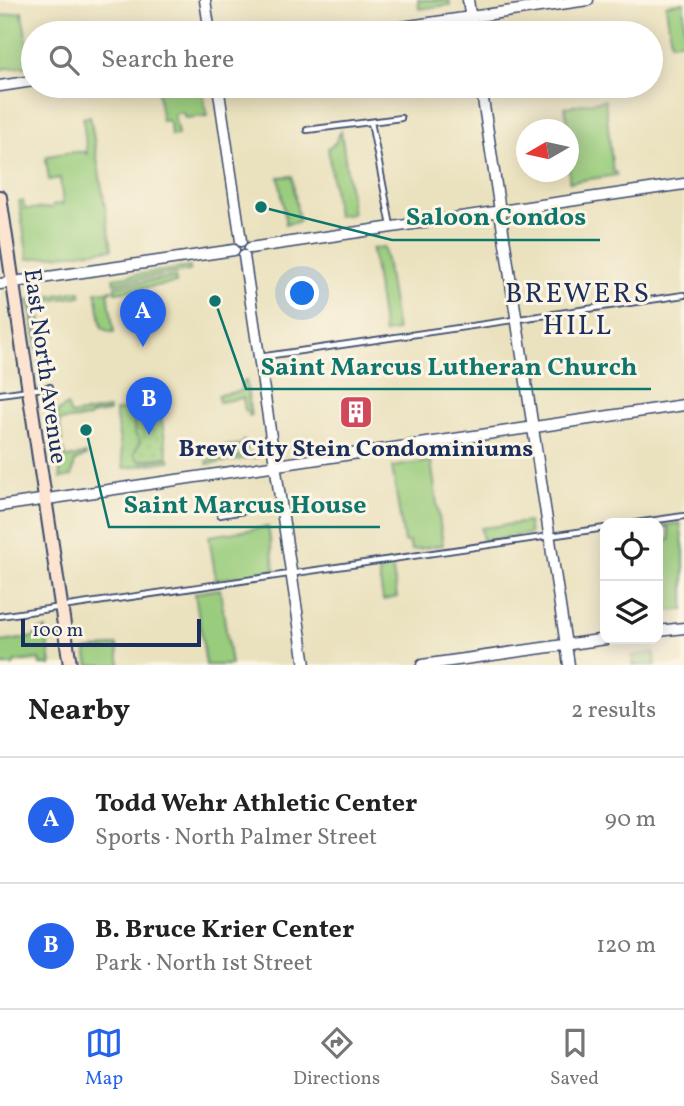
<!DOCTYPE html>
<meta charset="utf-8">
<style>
body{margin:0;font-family:Vollkorn,serif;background:#f6f6f6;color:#222}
.controls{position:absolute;right:21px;bottom:21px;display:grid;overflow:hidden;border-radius:14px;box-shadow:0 4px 18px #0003}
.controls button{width:63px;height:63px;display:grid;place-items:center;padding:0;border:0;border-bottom:2px solid #e0e0e0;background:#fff;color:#222;font:35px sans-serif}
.compass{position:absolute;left:516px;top:119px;width:63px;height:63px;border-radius:50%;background:#fff;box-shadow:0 4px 18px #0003;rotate:261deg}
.scale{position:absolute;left:21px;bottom:18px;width:180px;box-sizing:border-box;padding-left:7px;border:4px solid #1b2f5e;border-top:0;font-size:19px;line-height:24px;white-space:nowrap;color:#1b2f5e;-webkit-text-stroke:5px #fcf5e5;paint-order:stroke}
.you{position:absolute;left:303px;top:294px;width:24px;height:24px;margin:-18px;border:5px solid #fff;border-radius:50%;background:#1a73e8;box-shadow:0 0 0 10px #1a73e833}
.badge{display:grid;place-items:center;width:46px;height:46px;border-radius:50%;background:#2563eb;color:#fff;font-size:23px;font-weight:700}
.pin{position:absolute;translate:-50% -58px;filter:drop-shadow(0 2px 4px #0008)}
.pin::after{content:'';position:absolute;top:37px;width:24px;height:21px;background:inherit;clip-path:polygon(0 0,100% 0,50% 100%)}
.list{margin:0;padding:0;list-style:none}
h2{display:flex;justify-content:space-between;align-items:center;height:91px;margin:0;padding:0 28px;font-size:30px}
h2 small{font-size:23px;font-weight:400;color:#767676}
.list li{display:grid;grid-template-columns:46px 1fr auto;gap:21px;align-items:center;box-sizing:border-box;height:126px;padding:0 28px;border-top:2px solid #e0e0e0}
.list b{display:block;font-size:26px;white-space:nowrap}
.list p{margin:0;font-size:23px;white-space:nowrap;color:#767676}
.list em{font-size:23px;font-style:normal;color:#767676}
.icon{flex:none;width:38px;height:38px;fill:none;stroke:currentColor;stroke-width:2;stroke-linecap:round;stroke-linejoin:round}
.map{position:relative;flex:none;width:684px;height:665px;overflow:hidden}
.search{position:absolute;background:#fff;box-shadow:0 4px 18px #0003;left:21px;right:21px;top:21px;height:77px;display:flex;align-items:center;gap:18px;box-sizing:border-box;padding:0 24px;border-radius:38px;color:#767676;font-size:26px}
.sheet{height:343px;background:#fff}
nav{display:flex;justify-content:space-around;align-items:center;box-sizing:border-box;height:98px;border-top:2px solid #e0e0e0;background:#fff;font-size:19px;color:#767676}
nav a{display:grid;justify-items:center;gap:4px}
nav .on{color:#2563eb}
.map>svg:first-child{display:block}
.grass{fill:#99cc7c;stroke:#5a7e6d;stroke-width:2}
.park{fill:url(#park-dots);stroke:#5a7e6d;stroke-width:2}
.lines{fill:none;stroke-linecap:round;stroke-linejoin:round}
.service-casing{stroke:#3a4a6c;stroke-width:8}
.minor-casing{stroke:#3a4a6c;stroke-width:13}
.secondary-casing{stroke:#3a4a6c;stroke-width:16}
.service{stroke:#fff;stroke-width:4.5}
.minor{stroke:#fff;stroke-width:10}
.secondary{stroke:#fde4d1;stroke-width:12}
.labels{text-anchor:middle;stroke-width:6;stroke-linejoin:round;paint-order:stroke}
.street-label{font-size:24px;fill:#1b2f5e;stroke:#fcf5e5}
.poi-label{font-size:24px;font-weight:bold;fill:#1b2f5e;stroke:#fcf5e5}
.quarter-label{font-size:28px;letter-spacing:2px;fill:#1b2f5e;stroke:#fcf5e5}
.leader{fill:none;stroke:#0f766e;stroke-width:2.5}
.callout-dot{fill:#0f766e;stroke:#fcf5e5;stroke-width:2.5}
.callout-label{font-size:26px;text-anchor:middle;font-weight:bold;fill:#0f766e;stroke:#fcf5e5;stroke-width:6;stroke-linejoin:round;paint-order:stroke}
</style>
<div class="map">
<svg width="684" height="665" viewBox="0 0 684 665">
<defs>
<pattern id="park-dots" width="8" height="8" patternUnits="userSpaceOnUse" patternTransform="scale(1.75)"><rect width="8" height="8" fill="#99cc7c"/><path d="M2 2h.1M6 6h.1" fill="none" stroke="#7ca669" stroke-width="1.8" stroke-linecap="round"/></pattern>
</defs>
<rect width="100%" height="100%" fill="#fcf5e5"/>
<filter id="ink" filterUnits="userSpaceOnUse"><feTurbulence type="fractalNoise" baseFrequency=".0143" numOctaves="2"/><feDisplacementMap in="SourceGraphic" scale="14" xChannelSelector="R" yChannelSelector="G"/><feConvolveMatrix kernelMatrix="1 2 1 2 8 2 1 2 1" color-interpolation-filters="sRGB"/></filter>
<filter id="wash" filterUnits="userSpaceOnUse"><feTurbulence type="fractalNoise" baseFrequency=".00686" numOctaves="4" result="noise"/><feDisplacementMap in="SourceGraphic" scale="28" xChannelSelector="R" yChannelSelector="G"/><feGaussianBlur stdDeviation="1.57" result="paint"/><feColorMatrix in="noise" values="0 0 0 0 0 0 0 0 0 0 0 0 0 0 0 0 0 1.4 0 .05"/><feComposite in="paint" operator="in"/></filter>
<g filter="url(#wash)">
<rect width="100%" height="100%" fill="#eae1be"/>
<!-- grass -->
<path class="grass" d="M 418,0 L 449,0 L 450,5 L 419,9 Z
M 684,2 L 684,41 L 671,43 L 666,5 Z
M 22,12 L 31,66 L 0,69 L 0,16 Z
M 157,86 L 202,86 L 207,116 L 185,118 L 183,112 L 174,114 L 178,135 L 171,136 L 170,123 L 167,120 L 162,121 Z
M 605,100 L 613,172 L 616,172 L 617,175 L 569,182 L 569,168 L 577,156 L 575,146 L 571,145 L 565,107 Z
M 90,116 L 112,249 L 28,259 L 19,201 L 23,201 L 25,209 L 52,208 L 53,205 L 63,204 L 60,178 L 49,180 L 46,159 L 48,156 C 61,154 72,151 85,152 L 87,155 L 83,118 Z
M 341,131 L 353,214 L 337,216 L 328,148 L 335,143 Z
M 292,176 L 299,222 L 286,224 L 279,177 Z
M 384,247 L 397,331 L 384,333 L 372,249 Z
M 190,267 L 190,271 L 114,283 L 113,278 Z
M 175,277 L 176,283 L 115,292 L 115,286 Z
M 112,290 L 108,293 L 114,332 L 110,332 L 102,328 L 96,292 Z
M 80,291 L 81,296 L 47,301 L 47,306 L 39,308 L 47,363 L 44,363 L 34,299 Z
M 31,300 L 44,382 L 43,382 L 30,307 L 26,301 Z
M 246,381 L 251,416 L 249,416 L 248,411 L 245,411 L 243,398 L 219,402 L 218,395 L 241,391 L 241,383 Z
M 67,405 L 71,415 L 109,409 L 109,412 L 91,415 L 88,418 L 59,421 L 62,441 L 55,441 L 52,417 L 58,416 L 56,413 Z
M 127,409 L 134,415 L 134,432 L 140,441 L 138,460 L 143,462 L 169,458 L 170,461 L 124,468 L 115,411 Z
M 243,441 L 246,441 L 248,450 L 200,457 L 196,453 L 196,448 L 202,447 L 203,449 L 243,444 Z
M 62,446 L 67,458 L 86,454 L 86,456 L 75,461 L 72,476 L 61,478 L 56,448 Z
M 257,453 L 258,457 L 207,464 L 207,460 Z
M 431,461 L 443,545 L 411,550 L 409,542 L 404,542 L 392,467 Z
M 528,522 L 530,534 L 483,541 L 481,528 Z
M 680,523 L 684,552 L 684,609 L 668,611 L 658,543 L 670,540 L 668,527 L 661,526 Z
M 268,527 L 275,570 L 216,580 L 209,536 Z
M 392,565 L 397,597 L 383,600 L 378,567 Z
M 220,589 L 231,665 L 206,665 L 195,593 Z
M 46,629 L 51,665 L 40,665 L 39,659 L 15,662 L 13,665 L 0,665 L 0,642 L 34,637 L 38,631 Z
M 117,645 L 120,665 L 89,665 L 86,650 Z
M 654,652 L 656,665 L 633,665 L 632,656 Z"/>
<!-- park -->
<path class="park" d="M 159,411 L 161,416 L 168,457 L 138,460 L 134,454 L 140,441 L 135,434 L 133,413 Z"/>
</g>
<g filter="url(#ink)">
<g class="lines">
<!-- service casing -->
<g class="service-casing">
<path id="service" d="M 371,122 L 391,226
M 307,130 L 401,118
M 259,357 L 684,295
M 0,394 L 50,387
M 220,515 L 280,505
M 636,523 L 684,516
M 0,616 L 605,528"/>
</g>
<!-- minor casing -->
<g class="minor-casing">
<path id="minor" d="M 205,0 L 210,33
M 468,0 L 473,33
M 361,33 L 588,0
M 0,86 L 33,81
M 218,86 L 241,241
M 481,86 L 569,665
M 250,248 L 684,184
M 244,256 L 305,665
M 0,284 L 234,250
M 0,506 L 684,405
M 658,631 L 684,628
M 422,665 L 606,639"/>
</g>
<!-- secondary casing -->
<g class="secondary-casing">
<path id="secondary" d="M 0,197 L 70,665"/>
</g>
<!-- service -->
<use href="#service" class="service"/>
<!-- minor -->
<use href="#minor" class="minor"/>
<!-- secondary -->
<use href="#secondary" class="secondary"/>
</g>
</g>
<!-- icons -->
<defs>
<g id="building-square" transform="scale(1.75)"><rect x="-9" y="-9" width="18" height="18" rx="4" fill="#d1495b" stroke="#fcf5e5"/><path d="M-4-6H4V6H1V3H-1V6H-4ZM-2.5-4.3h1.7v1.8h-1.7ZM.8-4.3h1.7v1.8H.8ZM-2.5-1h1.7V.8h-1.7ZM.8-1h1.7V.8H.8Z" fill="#fff"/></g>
</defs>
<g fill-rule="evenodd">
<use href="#building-square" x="356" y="412"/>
</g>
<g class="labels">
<!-- street labels -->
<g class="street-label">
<text transform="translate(46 366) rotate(82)" y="8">East North Avenue</text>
</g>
<!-- poi labels -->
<g class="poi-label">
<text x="356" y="456">Brew City Stein Condominiums</text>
</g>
<!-- quarter labels -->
<g class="quarter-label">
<text x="578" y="302">BREWERS<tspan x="578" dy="32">HILL</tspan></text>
</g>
</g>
<!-- callouts -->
<path class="leader" d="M261 207L392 240H600M215 301L246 389H651M86 430L109 527H380"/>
<g class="callout-dot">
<circle cx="261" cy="207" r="7"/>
<circle cx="215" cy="301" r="7"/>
<circle cx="86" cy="430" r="7"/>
</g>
<g class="callout-label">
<text x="496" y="225">Saloon Condos</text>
<text x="449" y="375">Saint Marcus Lutheran Church</text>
<text x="245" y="513">Saint Marcus House</text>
</g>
</svg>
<div class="controls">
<button><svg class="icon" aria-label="locate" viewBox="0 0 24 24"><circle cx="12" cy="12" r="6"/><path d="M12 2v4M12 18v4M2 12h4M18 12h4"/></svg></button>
<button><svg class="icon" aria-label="layers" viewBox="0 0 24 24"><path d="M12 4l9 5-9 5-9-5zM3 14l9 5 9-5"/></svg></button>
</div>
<svg class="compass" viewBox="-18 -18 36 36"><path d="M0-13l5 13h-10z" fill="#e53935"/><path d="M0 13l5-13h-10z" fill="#767676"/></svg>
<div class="scale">100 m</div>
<div class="you"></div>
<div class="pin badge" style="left:143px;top:347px">A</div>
<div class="pin badge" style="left:149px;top:435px">B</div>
<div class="search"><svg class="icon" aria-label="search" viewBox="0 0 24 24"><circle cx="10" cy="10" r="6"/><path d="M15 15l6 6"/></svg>Search here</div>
</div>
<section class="sheet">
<h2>Nearby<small>2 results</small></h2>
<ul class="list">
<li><span class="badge">A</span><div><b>Todd Wehr Athletic Center</b><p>Sports · North Palmer Street</p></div><em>90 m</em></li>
<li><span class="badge">B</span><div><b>B. Bruce Krier Center</b><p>Park · North 1st Street</p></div><em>120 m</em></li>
</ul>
</section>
<nav>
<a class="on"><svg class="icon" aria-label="map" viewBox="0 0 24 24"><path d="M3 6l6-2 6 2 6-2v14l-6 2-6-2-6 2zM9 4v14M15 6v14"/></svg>Map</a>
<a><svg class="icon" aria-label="directions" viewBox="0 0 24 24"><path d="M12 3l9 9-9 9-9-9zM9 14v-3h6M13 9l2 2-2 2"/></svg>Directions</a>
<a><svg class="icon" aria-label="saved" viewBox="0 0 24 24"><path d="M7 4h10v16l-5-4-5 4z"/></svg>Saved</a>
</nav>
